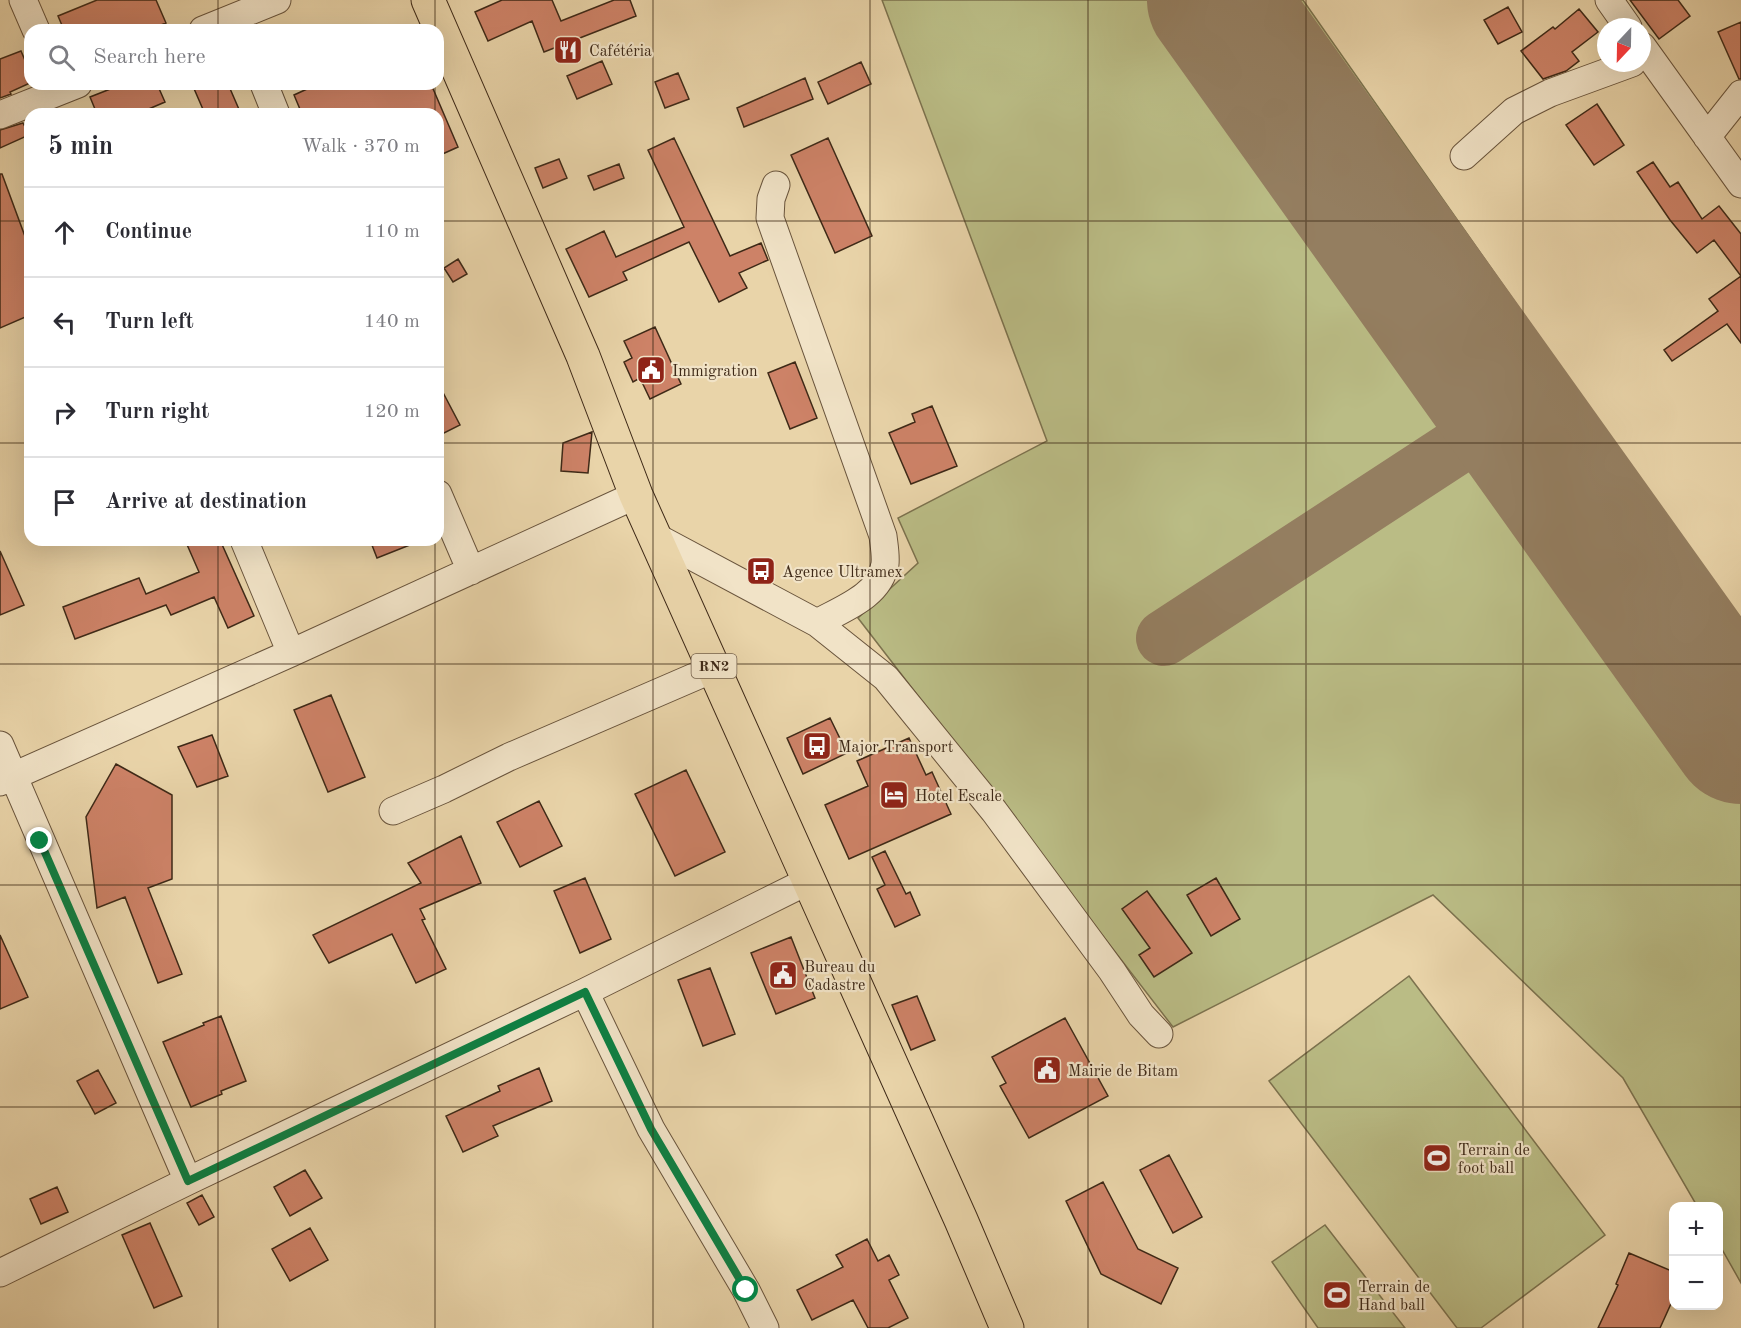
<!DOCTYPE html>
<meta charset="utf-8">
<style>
body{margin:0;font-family:"Old Standard TT",serif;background:#f7f7f7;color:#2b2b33}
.controls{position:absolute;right:18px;bottom:18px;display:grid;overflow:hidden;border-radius:12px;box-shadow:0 6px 24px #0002}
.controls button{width:54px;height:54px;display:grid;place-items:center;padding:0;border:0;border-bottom:2px solid #e1e1e2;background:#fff;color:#2b2b33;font:30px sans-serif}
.compass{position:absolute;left:1597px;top:18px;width:54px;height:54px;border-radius:50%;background:#fff;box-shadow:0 6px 24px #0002;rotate:202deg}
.stop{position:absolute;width:18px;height:18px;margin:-14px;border:4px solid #0b8043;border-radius:50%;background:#fff}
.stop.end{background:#0b8043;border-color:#fff;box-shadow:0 2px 6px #0008}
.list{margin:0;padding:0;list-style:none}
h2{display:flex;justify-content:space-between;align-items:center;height:78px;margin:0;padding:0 24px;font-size:26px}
h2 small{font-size:20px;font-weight:400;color:#7c7c81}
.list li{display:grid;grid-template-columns:39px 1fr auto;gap:18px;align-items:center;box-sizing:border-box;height:90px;padding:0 24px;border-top:2px solid #e1e1e2}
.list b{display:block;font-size:22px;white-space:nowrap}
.list em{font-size:20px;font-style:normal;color:#7c7c81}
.icon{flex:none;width:33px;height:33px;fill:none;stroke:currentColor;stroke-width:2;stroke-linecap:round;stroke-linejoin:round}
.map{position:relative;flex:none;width:1741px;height:1328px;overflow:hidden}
.search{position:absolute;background:#fff;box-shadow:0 6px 24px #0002;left:24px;top:24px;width:420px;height:66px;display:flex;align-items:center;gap:15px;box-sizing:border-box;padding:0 21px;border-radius:18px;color:#7c7c81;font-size:22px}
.panel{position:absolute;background:#fff;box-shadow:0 6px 24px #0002;left:24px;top:108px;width:420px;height:438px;border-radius:18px}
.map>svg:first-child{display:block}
.green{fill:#babc85;stroke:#7c724e;stroke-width:1.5}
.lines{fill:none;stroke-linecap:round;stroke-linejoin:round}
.taxiway{stroke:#947e60;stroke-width:56}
.runway{stroke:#947e60;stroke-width:138}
.building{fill:#cd8267;stroke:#3e2917;stroke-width:1.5}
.minor-casing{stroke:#69543c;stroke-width:29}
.highway-casing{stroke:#3e2917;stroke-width:35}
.minor{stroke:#f1e3c7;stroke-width:27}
.highway{stroke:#e9d4a9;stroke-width:33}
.route{stroke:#0b8043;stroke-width:8}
.grid{fill:none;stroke:#3e2917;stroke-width:1.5;stroke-opacity:0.55}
.labels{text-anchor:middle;stroke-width:4.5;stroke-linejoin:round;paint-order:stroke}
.shield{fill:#f1e3c7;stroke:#74614c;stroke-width:1.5}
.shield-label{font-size:15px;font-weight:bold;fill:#3e2917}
.poi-label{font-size:16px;fill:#3e2917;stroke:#f1e3c7;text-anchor:start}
</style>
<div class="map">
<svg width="1741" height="1328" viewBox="0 0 1741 1328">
<rect width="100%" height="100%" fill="#e9d4a9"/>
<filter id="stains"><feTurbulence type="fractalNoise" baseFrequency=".00333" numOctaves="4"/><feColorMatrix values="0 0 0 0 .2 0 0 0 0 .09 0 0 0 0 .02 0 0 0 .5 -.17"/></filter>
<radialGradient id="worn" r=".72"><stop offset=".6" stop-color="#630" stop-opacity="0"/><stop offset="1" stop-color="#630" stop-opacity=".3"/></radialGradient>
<!-- green -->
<path class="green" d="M 882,0 L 1303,0 L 1741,624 L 1741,1283 L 1719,1244 L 1718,1206 L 1697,1206 L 1623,1078 L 1433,895 L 1173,1027 L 858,618 L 918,563 L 898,518 L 1047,441 Z
M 1409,976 L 1605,1235 L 1481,1328 L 1457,1328 L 1269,1081 Z
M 1325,1225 L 1405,1328 L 1318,1328 L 1272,1262 Z"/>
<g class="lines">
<!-- taxiway -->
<path class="taxiway" d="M 1164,638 L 1510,412"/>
<!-- runway -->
<path class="runway" d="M 1216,0 L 1741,735"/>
</g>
<!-- building -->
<path class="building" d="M 97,0 L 156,0 L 166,23 L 148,30 L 64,30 L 58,16 Z
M 502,0 L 552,0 L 561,21 L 614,0 L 630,0 L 636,16 L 544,52 L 532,21 L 488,41 L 475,12 Z
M 1630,0 L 1678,0 L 1690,16 L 1659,39 Z
M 1508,7 L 1522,32 L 1498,44 L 1484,20 Z
M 1579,9 L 1598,32 L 1572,52 L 1579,61 L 1566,71 L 1543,79 L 1521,51 L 1553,27 L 1555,29 Z
M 1741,22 L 1741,79 L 1739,79 L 1718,32 Z
M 21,51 L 30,72 L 30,83 L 10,92 L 11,94 L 0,98 L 0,59 Z
M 602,61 L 612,84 L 577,99 L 567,76 Z
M 861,62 L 871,84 L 828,104 L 818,82 Z
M 678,73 L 689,99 L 665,108 L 655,82 Z
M 805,78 L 813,99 L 744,127 L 737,108 Z
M 123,84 L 157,84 L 165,102 L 137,114 L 97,114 L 90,97 Z
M 192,84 L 228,84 L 241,114 L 205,114 Z
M 318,84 L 431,84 L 458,147 L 438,156 L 438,114 L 302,114 L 294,95 Z
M 1597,104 L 1624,145 L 1594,165 L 1566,125 Z
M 23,123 L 29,135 L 0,148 L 0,130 Z
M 674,138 L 730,256 L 761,243 L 768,260 L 739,273 L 747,288 L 719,302 L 689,242 L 623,272 L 627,280 L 589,297 L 566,249 L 604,231 L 616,257 L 684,227 L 648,150 Z
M 828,138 L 872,236 L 835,253 L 791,155 Z
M 559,159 L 567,178 L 543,188 L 535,168 Z
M 1653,162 L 1670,187 L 1678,182 L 1702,219 L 1719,206 L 1741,234 L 1741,343 L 1727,324 L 1672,361 L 1664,350 L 1718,311 L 1709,299 L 1741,276 L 1714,240 L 1697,253 L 1670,220 L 1637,172 Z
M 619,164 L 624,178 L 594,190 L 588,176 Z
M 0,174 L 2,174 L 30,250 L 30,315 L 0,328 Z
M 458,259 L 467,274 L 453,282 L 444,268 Z
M 655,327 L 681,384 L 650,399 L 640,378 L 633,382 L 624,362 L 632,358 L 624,341 Z
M 795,362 L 817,418 L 790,429 L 768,373 Z
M 438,383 L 460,425 L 438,436 Z
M 932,406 L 957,466 L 911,484 L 889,433 L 915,422 L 912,414 Z
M 592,432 L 588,473 L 561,471 L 563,443 Z
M 185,540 L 220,540 L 254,616 L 228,628 L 214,597 L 171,615 L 166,605 L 75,639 L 63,607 L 139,578 L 146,594 L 199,572 Z
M 370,540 L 420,540 L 420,541 L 377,558 Z
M 0,551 L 24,605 L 0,615 Z
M 331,695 L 365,777 L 328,792 L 294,710 Z
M 830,718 L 847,753 L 803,774 L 787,738 Z
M 212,735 L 228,776 L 197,787 L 178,747 Z
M 909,738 L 926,775 L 932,772 L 951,814 L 849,859 L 825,805 L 868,786 L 857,761 Z
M 116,764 L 172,795 L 172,879 L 148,888 L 182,974 L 158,983 L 125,897 L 97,908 L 86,817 Z
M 686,770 L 725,852 L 675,876 L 635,794 Z
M 539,801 L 562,846 L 520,867 L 497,822 Z
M 461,836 L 481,883 L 420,909 L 425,919 L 422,920 L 446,969 L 416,983 L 392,934 L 329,963 L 313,935 L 421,883 L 408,863 Z
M 885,851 L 906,894 L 910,892 L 920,915 L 895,927 L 877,889 L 885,885 L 872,857 Z
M 585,878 L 611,939 L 580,953 L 554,891 Z
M 1216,878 L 1240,919 L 1211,936 L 1187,895 Z
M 1147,891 L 1192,953 L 1154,977 L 1139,955 L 1150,948 L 1122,909 Z
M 0,935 L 28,997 L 0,1009 Z
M 791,937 L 815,998 L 776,1014 L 751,953 Z
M 710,968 L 735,1034 L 703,1046 L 678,980 Z
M 917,996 L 935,1040 L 911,1050 L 892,1005 Z
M 221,1016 L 246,1081 L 221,1091 L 222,1094 L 191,1107 L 163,1042 L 204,1025 L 203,1023 Z
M 1065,1018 L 1108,1096 L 1029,1138 L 1000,1086 L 1006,1083 L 992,1057 Z
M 539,1068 L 552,1101 L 493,1126 L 498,1136 L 463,1152 L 446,1116 L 500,1091 L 498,1086 Z
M 98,1070 L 116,1103 L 95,1114 L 77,1081 Z
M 1169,1155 L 1202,1217 L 1173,1233 L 1140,1170 Z
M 305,1170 L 322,1198 L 290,1216 L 274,1187 Z
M 1103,1182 L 1138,1249 L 1178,1268 L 1161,1304 L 1101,1274 L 1066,1201 Z
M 57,1187 L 68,1212 L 41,1224 L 30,1199 Z
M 202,1195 L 214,1217 L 199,1225 L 187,1203 Z
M 150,1223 L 182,1296 L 154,1308 L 122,1235 Z
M 310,1228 L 328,1260 L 290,1281 L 272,1249 Z
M 867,1239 L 878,1261 L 889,1255 L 899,1275 L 889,1280 L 908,1318 L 888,1328 L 868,1328 L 853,1300 L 812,1320 L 797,1290 L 843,1267 L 836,1255 Z
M 1629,1253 L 1674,1272 L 1674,1297 L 1660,1328 L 1598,1328 L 1618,1285 L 1616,1284 Z"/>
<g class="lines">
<!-- minor casing -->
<g class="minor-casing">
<path id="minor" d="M 23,0 L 36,30
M 1609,0 L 1628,27
M 203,30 L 277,0
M 1642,46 L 1741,184
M 264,84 L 276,114
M 0,115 L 78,84
M 1707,137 L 1741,94
M 1464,156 L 1514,111 L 1550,93 L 1632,63
M 776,185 L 771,199 L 770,218 L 883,536 C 884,545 886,555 885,564 C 880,596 842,609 817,623
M 438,494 L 471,571
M 656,537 L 817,623 L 886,678 L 994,811 L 1112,971 L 1141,1015 L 1159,1034
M 244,540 L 291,653
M 0,745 L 188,1181
M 0,782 L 291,653 L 636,495
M 393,811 L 444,789 L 509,757 L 715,668
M 585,992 L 651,1129 L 746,1290 L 765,1328
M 0,1273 L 188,1181 L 585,992 L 808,881"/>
</g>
<!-- highway casing -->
<g class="highway-casing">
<path id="highway" d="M 428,0 L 583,356 L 636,495 L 961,1220 L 1007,1328"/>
</g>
<!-- minor -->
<use href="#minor" class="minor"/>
<!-- highway -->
<use href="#highway" class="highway"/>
</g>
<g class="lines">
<!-- route -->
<path class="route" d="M 40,841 L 188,1181 L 585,992 L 651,1129 L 746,1290"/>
</g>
<!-- grid -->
<path class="grid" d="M 218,0 L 218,30M 435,0 L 435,30M 653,0 L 653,1328M 870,0 L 870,1328M 1088,0 L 1088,1328M 1306,0 L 1306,1328M 1523,0 L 1523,1328M 218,84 L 218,114M 435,84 L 435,114M 0,221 L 30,221M 438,221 L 1741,221M 0,443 L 30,443M 438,443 L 1741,443M 218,540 L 218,1328M 435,540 L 435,1328M 0,664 L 1741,664M 0,885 L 1741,885M 0,1107 L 1741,1107"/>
<!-- icons -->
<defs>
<g id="restaurant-square" transform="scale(1.5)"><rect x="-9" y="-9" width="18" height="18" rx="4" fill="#8f2418" stroke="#f1e3c7"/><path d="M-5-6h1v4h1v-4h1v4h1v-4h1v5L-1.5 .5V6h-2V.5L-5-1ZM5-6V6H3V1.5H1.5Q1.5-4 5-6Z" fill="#fff"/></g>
<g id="civic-square" transform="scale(1.5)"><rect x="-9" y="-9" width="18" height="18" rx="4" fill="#8f2418" stroke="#f1e3c7"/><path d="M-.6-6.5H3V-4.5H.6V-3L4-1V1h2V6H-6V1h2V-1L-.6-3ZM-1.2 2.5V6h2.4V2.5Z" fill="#fff"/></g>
<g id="bus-square" transform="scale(1.5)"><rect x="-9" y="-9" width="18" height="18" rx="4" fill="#8f2418" stroke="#f1e3c7"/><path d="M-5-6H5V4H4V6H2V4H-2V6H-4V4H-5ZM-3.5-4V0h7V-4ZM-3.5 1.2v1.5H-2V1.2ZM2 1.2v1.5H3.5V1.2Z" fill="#fff"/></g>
<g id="hotel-square" transform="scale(1.5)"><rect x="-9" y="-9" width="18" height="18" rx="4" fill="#8f2418" stroke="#f1e3c7"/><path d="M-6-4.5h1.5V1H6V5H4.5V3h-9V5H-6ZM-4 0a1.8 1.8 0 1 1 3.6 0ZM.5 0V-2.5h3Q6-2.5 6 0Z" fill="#fff"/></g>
<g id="stadium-square" transform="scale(1.5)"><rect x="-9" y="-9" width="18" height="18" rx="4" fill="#8f2418" stroke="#f1e3c7"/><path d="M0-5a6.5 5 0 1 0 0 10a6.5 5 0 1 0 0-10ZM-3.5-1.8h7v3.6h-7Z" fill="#fff"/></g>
</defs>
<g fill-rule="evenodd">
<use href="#restaurant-square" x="568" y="50"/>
<use href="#civic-square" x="651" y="370"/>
<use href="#bus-square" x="761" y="571"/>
<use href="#bus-square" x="817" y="746"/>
<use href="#hotel-square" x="894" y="795"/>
<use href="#civic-square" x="783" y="975"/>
<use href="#civic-square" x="1047" y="1070"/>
<use href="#stadium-square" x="1437" y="1158"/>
<use href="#stadium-square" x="1337" y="1295"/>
</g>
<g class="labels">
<!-- shield labels -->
<rect class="shield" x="691.5" y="654" width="45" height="24" rx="4.5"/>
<g class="shield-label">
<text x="714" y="671">RN2</text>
</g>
<!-- poi labels -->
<g class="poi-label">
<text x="589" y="56">Cafétéria</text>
<text x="672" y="376">Immigration</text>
<text x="782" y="577">Agence Ultramex</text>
<text x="838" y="752">Major Transport</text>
<text x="915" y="801">Hotel Escale</text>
<text x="804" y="972">Bureau du<tspan x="804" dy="18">Cadastre</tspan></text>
<text x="1068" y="1076">Mairie de Bitam</text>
<text x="1458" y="1155">Terrain de<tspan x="1458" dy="18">foot ball</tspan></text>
<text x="1358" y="1292">Terrain de<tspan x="1358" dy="18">Hand ball</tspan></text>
</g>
</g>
<rect width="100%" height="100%" filter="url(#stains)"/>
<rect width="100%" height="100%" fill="url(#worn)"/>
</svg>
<div class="controls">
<button>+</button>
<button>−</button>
</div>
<svg class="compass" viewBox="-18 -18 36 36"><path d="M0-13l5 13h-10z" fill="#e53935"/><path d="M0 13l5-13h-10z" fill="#7c7c81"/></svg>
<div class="stop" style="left:746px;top:1290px"></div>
<div class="stop end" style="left:40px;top:841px"></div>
<div class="search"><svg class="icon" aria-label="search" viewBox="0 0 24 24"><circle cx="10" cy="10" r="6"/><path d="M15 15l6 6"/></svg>Search here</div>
<section class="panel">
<h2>5 min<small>Walk · 370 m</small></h2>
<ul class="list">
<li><svg class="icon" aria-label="ahead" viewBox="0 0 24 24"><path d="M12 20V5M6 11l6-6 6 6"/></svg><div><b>Continue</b></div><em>110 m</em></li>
<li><svg class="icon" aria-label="left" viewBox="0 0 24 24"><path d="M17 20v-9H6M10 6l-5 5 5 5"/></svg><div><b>Turn left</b></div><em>140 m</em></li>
<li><svg class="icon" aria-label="right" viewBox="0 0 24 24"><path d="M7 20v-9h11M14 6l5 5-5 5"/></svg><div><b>Turn right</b></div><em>120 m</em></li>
<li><svg class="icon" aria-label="arrive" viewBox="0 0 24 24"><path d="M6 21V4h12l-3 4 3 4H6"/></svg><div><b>Arrive at destination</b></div></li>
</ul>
</section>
</div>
